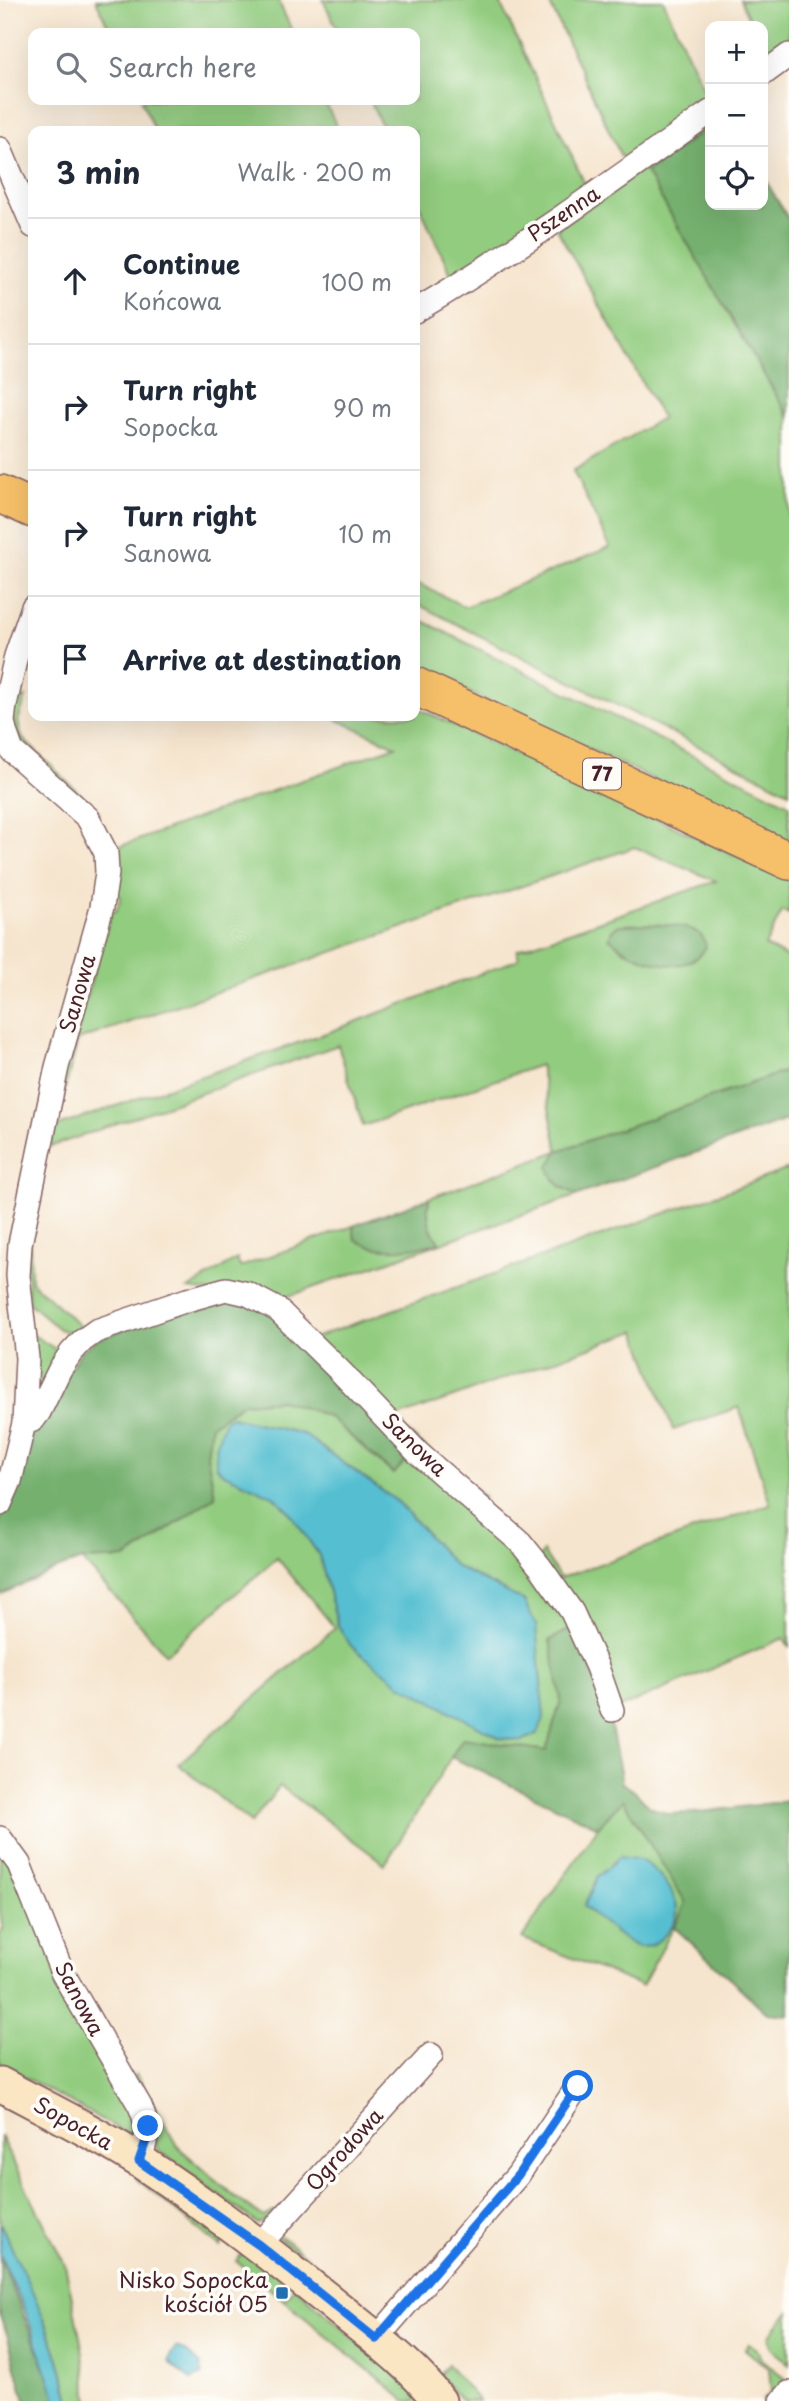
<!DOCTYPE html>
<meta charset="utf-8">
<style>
body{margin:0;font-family:"Playpen Sans",sans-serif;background:#f2f2f3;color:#1f2937}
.controls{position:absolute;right:21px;top:21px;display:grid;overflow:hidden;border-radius:14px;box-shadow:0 7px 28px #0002}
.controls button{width:63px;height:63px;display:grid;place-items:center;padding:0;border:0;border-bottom:2px solid #e0e1e3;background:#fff;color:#1f2937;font:35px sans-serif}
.stop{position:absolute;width:21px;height:21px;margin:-16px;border:5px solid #1a73e8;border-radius:50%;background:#fff}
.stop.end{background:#1a73e8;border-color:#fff;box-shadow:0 2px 7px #0008}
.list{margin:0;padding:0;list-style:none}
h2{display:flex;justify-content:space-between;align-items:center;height:91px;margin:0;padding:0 28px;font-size:30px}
h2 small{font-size:23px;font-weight:400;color:#747a83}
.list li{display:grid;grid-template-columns:46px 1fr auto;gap:21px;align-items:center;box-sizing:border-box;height:126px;padding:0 28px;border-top:2px solid #e0e1e3}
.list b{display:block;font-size:26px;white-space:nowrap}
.list p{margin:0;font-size:23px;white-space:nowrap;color:#747a83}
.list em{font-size:23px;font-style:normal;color:#747a83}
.icon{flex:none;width:38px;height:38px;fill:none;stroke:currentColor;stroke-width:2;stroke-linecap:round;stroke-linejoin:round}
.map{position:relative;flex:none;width:789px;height:2401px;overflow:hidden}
.search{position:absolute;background:#fff;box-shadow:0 7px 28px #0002;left:28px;top:28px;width:392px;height:77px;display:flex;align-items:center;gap:18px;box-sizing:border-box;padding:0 24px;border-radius:14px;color:#747a83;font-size:26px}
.panel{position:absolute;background:#fff;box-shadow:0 7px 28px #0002;left:28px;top:126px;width:392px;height:595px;border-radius:14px}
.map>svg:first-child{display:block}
.green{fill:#92cc7f;stroke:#6e7655;stroke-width:2;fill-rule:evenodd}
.forest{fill:#75b06e;stroke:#60684c;stroke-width:2}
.water{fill:#55bfd1;stroke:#506f7e;stroke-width:2}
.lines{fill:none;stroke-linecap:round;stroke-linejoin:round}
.street-casing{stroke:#866464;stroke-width:26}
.secondary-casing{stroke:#866464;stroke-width:37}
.primary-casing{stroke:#866464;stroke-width:40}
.street{stroke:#fff;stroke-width:23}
.secondary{stroke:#fbe6c4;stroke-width:33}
.primary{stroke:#f6c06b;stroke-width:37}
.route{stroke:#1a73e8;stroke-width:9}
.poi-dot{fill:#1f6fb2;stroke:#fdfcf7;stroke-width:2.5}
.labels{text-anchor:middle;stroke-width:7;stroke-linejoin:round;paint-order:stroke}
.shield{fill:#fdfcf7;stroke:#806168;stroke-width:2}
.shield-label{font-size:19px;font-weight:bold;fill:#4a1f2b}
.street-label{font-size:21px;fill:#4a1f2b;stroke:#fdfcf7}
.poi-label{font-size:21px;fill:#4a1f2b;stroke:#fdfcf7;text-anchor:end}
</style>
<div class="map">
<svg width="789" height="2401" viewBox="0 0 789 2401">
<rect width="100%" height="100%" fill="#fdfcf7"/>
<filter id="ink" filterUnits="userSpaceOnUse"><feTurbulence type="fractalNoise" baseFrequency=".0143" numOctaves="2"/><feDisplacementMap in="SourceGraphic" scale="14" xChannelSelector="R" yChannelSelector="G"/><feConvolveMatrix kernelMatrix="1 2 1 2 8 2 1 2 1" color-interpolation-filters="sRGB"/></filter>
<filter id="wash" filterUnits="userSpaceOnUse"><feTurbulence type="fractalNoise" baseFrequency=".00686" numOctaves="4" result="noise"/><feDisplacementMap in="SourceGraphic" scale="28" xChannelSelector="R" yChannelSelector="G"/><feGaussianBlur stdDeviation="1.57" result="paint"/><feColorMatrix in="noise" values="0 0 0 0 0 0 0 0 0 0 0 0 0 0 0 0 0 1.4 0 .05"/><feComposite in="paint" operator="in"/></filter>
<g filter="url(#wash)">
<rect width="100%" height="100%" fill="#f6e5ce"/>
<!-- green -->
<path class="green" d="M 96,0 L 278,0 L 293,33 L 111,33 Z
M 323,0 L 499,0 L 589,193 L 455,283 L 415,196 L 415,131 L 384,131 L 370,100 L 415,100 L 415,33 L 339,33 Z
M 548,0 L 663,0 L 710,103 L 626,167 Z
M 740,0 L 785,0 L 789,9 L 789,51 L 769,64 L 763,50 L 763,26 L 752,26 Z
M 141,100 L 324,100 L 339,131 L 155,131 Z
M 710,121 L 710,126 L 646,172 L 789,417 L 789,792 L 415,603 L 415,582 L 465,607 L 610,547 L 573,471 L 662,418 L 557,229 Z
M 415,617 L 789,804 L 789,843 L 415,667 Z
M 26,697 L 18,721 L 22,738 L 99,812 L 94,816 C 63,787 5,748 10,701 Z
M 415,707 L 789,880 L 789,914 L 782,911 L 765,946 L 789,958 L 789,1070 L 558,1151 L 561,1187 L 578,1195 L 278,1300 L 188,1289 L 237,1259 L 240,1267 L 353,1226 L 355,1239 L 439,1243 C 429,1228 426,1216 429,1198 L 558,1151 L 540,1065 L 363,1126 L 338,1045 L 50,1147 L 55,1127 L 332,1031 L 519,959 L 517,950 L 716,881 L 635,847 L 78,1040 L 64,1093 L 59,1089 L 112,911 L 116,911 L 121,897 L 113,894 L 110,850 L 396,746 L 329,716 L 415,716 ZM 656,925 L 691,931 L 643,958 L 624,951 L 610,938 Z
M 789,1169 L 789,1648 L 784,1638 L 618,1709 L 594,1640 L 577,1612 L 539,1558 L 543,1552 L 560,1578 L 770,1504 L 739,1407 L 673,1430 L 636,1331 L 392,1419 L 485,1497 L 479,1499 C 420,1449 367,1394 314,1338 Z
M 30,1246 L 31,1281 L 84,1330 L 73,1334 L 59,1329 L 29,1303 L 25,1255 Z
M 30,1333 L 65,1355 L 35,1410 Z
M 281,1400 L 328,1416 L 393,1474 L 412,1453 L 512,1542 L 574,1627 L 550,1640 L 561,1700 L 546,1751 L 463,1738 L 385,1864 L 280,1786 L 251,1823 L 178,1764 L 335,1628 L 277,1558 L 166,1654 L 82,1560 L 128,1558 L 215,1496 L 207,1456 L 211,1425 L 243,1403 ZM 231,1417 L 303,1434 L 399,1503 L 455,1566 L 524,1601 L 338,1625 L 319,1555 L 288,1510 L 273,1496 Z
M 623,1800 L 687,1903 L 642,1986 L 522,1938 L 598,1827 Z
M 0,1845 L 140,2123 L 135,2138 L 0,2064 L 0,1933 L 3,1932 L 0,1911 Z
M 136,2074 L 177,2146 L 235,2197 L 263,2217 L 280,2209 L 274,2217 L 258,2224 L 157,2149 L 155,2137 L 133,2076 Z
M 0,2136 L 65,2265 L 82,2347 L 89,2401 L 70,2401 L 65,2379 L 47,2325 L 0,2223 Z
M 143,2173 L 225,2237 L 220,2247 L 137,2179 Z
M 281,2236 L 384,2320 L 383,2323 L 277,2237 Z
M 250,2251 L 282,2277 L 273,2290 L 285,2299 L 295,2287 L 426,2401 L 406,2401 L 236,2261 L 241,2255 Z
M 789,2312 L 789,2364 C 760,2340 766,2338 789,2312 Z
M 749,2344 L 758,2351 L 761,2359 L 786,2379 L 786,2389 L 776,2401 L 763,2401 L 771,2391 L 769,2369 L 745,2349 Z
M 448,2365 L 479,2401 L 462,2401 L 439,2375 Z"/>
<!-- forest -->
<path class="forest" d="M 710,126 L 710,205 L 763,205 L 763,176 L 789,220 L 789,417 L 646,172 Z
M 619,925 C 638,924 689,922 702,936 C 704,939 705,943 706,947 C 685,981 633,959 609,938 L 612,930 Z
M 789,1070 L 789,1119 L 578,1195 C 562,1187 553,1185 549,1166 L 558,1151 Z
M 429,1198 C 426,1216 428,1229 440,1243 C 413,1248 378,1256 355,1239 L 353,1226 Z
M 218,1295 L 269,1311 L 412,1453 L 394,1474 L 328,1416 L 281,1400 L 243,1403 L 211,1425 L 207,1456 L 215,1496 L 127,1558 L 82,1560 L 59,1568 L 0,1595 L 0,1521 L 13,1492 L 31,1434 L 80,1352 L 98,1339 Z
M 574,1627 L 608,1711 L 622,1783 L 633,1790 L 650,1807 L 668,1814 L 692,1813 L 789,1801 L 789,2015 L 767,2013 L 674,1927 L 686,1903 L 623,1800 L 598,1827 L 451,1757 L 463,1738 L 546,1751 L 561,1700 L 550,1640 Z
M 0,2257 L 54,2390 L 57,2401 L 25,2401 L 7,2334 L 0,2316 Z"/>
<!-- water -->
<path class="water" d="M 231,1417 L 303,1434 L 399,1503 L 455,1566 L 524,1601 L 536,1625 L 544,1718 L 538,1733 L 522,1741 L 500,1738 L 401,1685 L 351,1646 L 338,1625 L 319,1555 L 288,1510 L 273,1496 L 222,1473 L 216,1465 L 216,1447 L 225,1419 Z
M 619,1857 C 625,1858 631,1858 636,1859 C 654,1864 678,1892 677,1912 C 676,1928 653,1952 636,1946 C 623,1942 596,1916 584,1906 L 597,1878 Z
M 0,2223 C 27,2281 57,2338 70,2401 L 57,2401 L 26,2313 L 0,2254 Z
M 176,2347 L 184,2350 L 201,2365 L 202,2375 L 191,2380 L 169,2362 L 171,2354 Z"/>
</g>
<g filter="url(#ink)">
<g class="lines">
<!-- street casing -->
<g class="street-casing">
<path id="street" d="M 763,74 L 789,55
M 0,149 L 33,226
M 415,311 C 517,251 614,181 710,112
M 24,1423 L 33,1420 L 39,1412 L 60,1369 L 71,1353 L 82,1341 L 96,1331 L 187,1300 L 226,1289 L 248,1294 L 278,1310 L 341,1372 L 418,1453 L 520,1542 L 541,1568 L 572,1612 L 597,1667 L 612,1710
M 0,1504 L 10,1481 L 24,1423 L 27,1358 L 18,1276 L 20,1244 L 57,1067 L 102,907 L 107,873 L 106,853 L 88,818 L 12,751 L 6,734 L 3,722 L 5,705 L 16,656 L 33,607
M 0,1838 L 19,1864 L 62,1972 L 140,2106 C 150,2130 148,2137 139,2161
M 259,2245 L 431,2055
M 376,2339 L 518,2175 L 578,2086
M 782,2401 L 789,2393"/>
</g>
<!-- secondary casing -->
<g class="secondary-casing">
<path id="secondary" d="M 0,2084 C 47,2109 95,2132 140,2161 C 207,2205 270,2254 333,2304 C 367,2332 414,2366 439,2401"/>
</g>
<!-- primary casing -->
<g class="primary-casing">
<path id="primary" d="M 0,494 L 33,509
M 415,686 L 789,861"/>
</g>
<!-- street -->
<use href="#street" class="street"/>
<!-- secondary -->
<use href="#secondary" class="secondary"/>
<!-- primary -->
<use href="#primary" class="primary"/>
</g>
</g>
<g class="lines" filter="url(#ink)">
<!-- route -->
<path class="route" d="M 148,2126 L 147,2138 L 139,2161 L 259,2245 L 376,2339 L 518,2175 L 578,2086"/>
</g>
<!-- markers -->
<rect class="poi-dot" x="275" y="2286" width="14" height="14" rx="3.5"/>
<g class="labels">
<!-- shield labels -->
<rect class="shield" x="583" y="758.5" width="38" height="31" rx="5"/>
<g class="shield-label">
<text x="602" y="781">77</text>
</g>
<!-- street labels -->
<g class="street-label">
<text transform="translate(564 214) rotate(-34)" y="7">Pszenna</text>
<text transform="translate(78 994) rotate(-74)" y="7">Sanowa</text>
<text transform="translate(414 1445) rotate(44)" y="7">Sanowa</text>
<text transform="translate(79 1999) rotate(62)" y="7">Sanowa</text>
<text transform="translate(73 2124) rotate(29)" y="7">Sopocka</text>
<text transform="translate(345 2150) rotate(-48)" y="7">Ogrodowa</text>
</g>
<!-- poi labels -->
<g class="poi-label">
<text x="268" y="2288">Nisko Sopocka<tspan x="268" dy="24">kościół 05</tspan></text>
</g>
</g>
</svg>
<div class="controls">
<button>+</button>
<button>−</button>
<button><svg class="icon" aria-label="locate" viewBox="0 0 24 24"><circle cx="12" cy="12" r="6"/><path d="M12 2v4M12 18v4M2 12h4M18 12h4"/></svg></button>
</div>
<div class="stop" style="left:578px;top:2086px"></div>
<div class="stop end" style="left:148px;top:2126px"></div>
<div class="search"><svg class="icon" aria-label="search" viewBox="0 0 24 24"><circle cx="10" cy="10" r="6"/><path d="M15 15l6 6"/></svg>Search here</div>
<section class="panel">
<h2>3 min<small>Walk · 200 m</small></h2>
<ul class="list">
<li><svg class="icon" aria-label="ahead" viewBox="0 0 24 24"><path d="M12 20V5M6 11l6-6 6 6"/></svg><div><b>Continue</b><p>Końcowa</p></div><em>100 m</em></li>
<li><svg class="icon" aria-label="right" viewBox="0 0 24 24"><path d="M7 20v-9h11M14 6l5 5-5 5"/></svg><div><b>Turn right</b><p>Sopocka</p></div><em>90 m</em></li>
<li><svg class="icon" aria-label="right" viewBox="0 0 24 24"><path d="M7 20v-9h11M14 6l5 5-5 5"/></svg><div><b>Turn right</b><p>Sanowa</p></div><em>10 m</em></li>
<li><svg class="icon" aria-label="arrive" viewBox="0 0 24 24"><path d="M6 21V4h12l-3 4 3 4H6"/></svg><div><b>Arrive at destination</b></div></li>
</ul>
</section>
</div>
